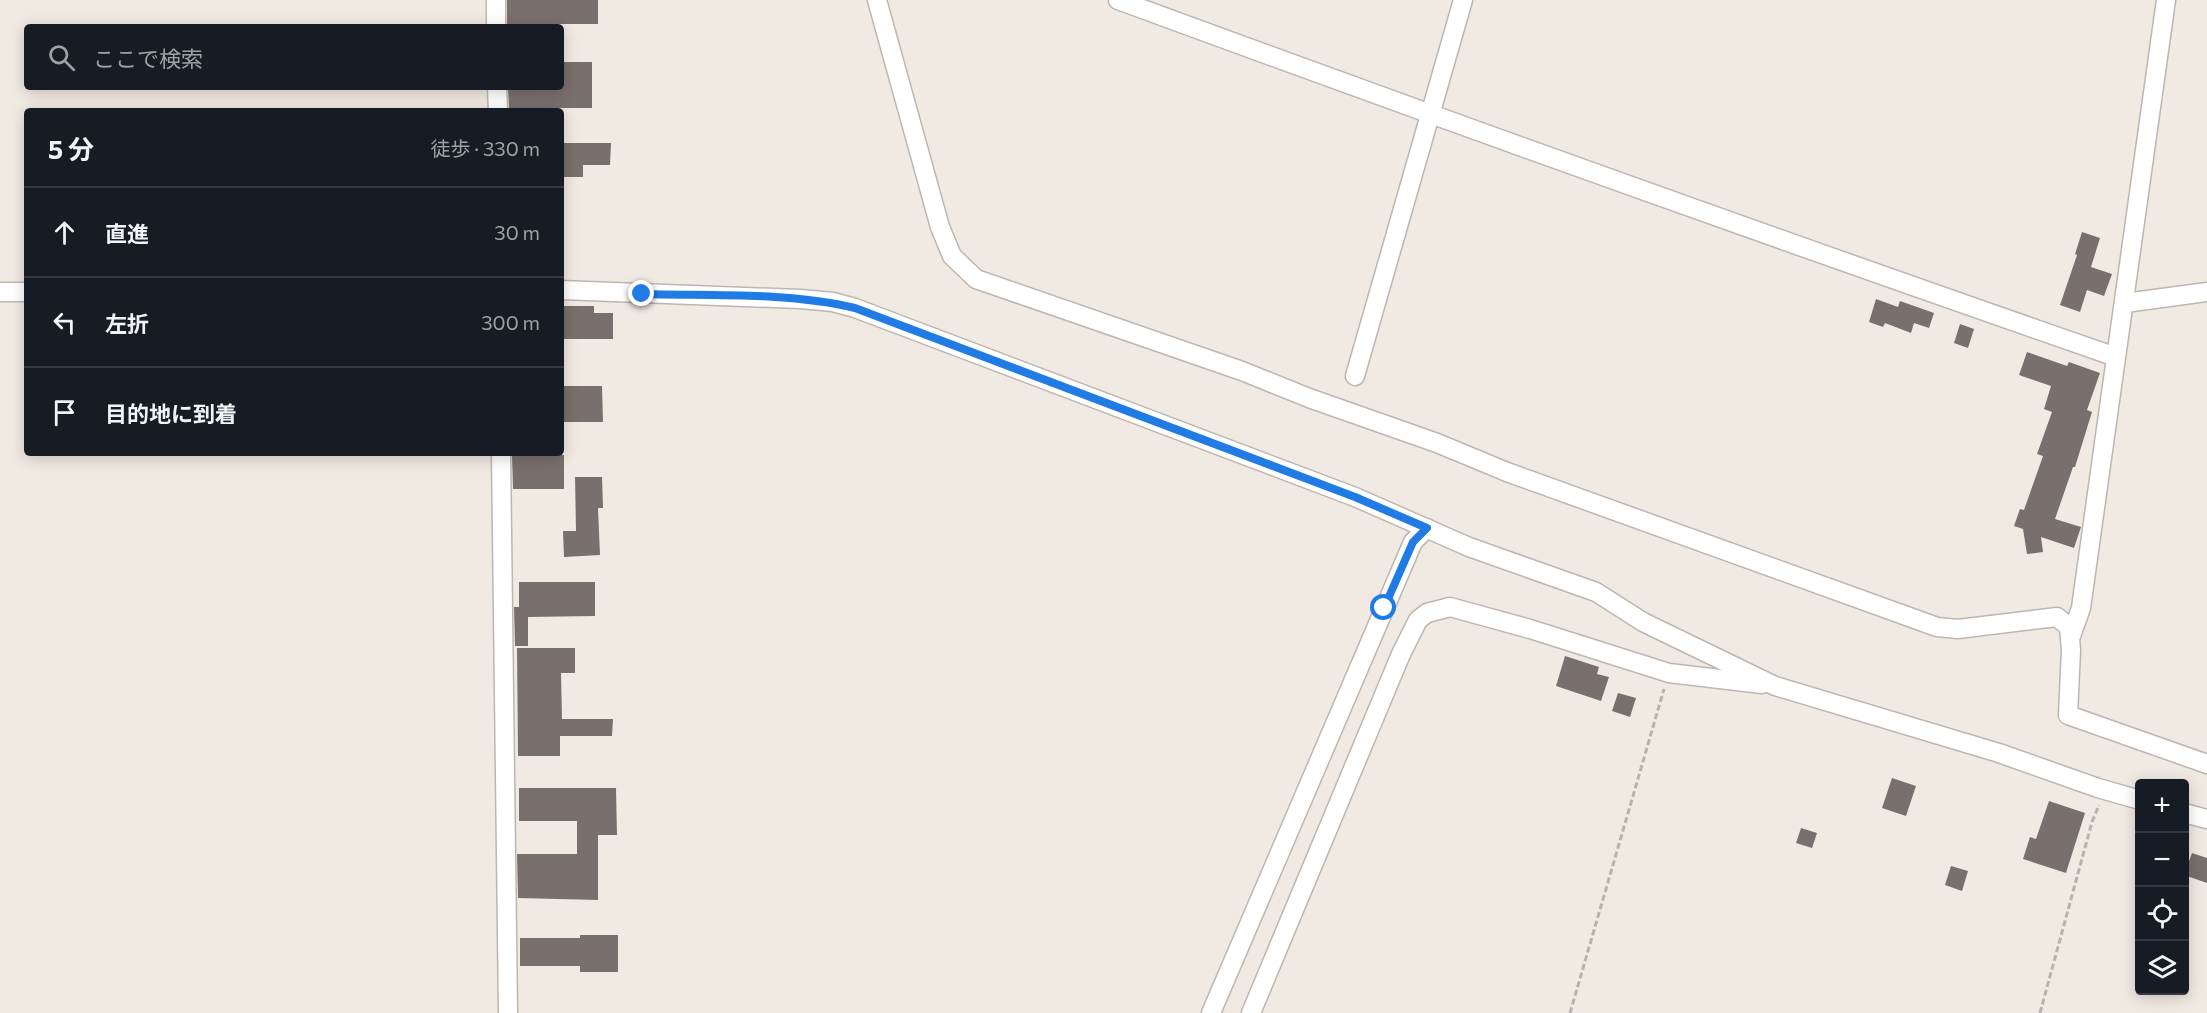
<!DOCTYPE html>
<html lang="ja">
<meta charset="utf-8">
<style>
body{margin:0;font-family:Commissioner,"Noto Sans JP",sans-serif;background:#20242c;color:#f1f3f6}
.controls{position:absolute;right:18px;bottom:18px;display:grid;overflow:hidden;border-radius:6px;box-shadow:0 3px 15px #0003}
.controls button{width:54px;height:54px;display:grid;place-items:center;padding:0;border:0;border-bottom:2px solid #363941;background:#171b24;color:#f1f3f6;font:30px sans-serif}
.stop{position:absolute;width:18px;height:18px;margin:-14px;border:4px solid #207be5;border-radius:50%;background:#fff}
.stop.end{background:#207be5;border-color:#fff;box-shadow:0 2px 6px #0008}
.list{margin:0;padding:0;list-style:none}
h2{display:flex;justify-content:space-between;align-items:center;height:78px;margin:0;padding:0 24px;font-size:26px}
h2 small{font-size:20px;font-weight:400;color:#9ea1a6}
.list li{display:grid;grid-template-columns:39px 1fr auto;gap:18px;align-items:center;box-sizing:border-box;height:90px;padding:0 24px;border-top:2px solid #363941}
.list b{display:block;font-size:22px;white-space:nowrap}
.list em{font-size:20px;font-style:normal;color:#9ea1a6}
.icon{flex:none;width:33px;height:33px;fill:none;stroke:currentColor;stroke-width:2;stroke-linecap:round;stroke-linejoin:round}
.map{position:relative;flex:none;width:2207px;height:1013px;overflow:hidden}
.search{position:absolute;background:#171b24;box-shadow:0 3px 15px #0003;left:24px;top:24px;width:540px;height:66px;display:flex;align-items:center;gap:15px;box-sizing:border-box;padding:0 21px;border-radius:6px;color:#9ea1a6;font-size:22px}
.panel{position:absolute;background:#171b24;box-shadow:0 3px 15px #0003;left:24px;top:108px;width:540px;height:348px;border-radius:6px}
.map>svg:first-child{display:block}
.building{fill:#79706e}
.lines{fill:none;stroke-linecap:round;stroke-linejoin:round}
.minor-casing{stroke:#bdb6b0;stroke-width:21}
.path{stroke:#b7b2ac;stroke-width:3;stroke-dasharray:6 3;stroke-linecap:butt}
.minor{stroke:#fff;stroke-width:18}
.route{stroke:#207be5;stroke-width:8}
</style>
<div class="map">
<svg width="2207" height="1013" viewBox="0 0 2207 1013">
<rect width="100%" height="100%" fill="#f1eae3"/>
<!-- building -->
<path class="building" d="M 507,0 L 598,0 L 598,24 L 507,24 Z
M 561,62 L 592,62 L 592,108 L 509,108 L 508,87 L 561,87 Z
M 561,143 L 611,143 L 610,165 L 583,165 L 583,177 L 561,177 Z
M 2082,232 L 2100,238 L 2091,267 L 2112,274 L 2104,296 L 2087,290 L 2080,312 L 2060,305 L 2077,255 L 2075,254 Z
M 1876,299 L 1898,307 L 1900,301 L 1934,313 L 1929,328 L 1914,323 L 1911,333 L 1885,323 L 1883,327 L 1869,322 Z
M 561,306 L 594,306 L 594,313 L 613,313 L 613,339 L 561,339 Z
M 1960,324 L 1974,329 L 1968,348 L 1954,343 Z
M 2027,352 L 2067,366 L 2069,362 L 2100,373 L 2087,410 L 2092,412 L 2075,467 L 2073,467 L 2055,519 L 2081,527 L 2074,548 L 2041,537 L 2043,552 L 2027,554 L 2023,529 L 2014,526 L 2020,509 L 2024,510 L 2043,456 L 2037,454 L 2052,412 L 2044,409 L 2051,386 L 2019,375 Z
M 561,386 L 602,386 L 603,422 L 561,422 Z
M 564,455 L 564,489 L 513,489 L 512,456 Z
M 575,477 L 602,477 L 603,508 L 598,508 L 600,555 L 564,557 L 563,531 L 576,531 Z
M 519,582 L 595,582 L 595,616 L 528,617 L 528,646 L 515,646 L 514,607 L 519,607 Z
M 517,648 L 575,648 L 575,673 L 561,673 L 562,719 L 613,719 L 612,736 L 560,736 L 560,756 L 518,756 Z
M 1565,656 L 1599,667 L 1597,674 L 1609,677 L 1601,701 L 1556,686 Z
M 1618,693 L 1636,698 L 1630,717 L 1612,711 Z
M 1892,778 L 1916,786 L 1906,816 L 1882,808 Z
M 519,788 L 616,788 L 617,835 L 598,835 L 598,900 L 518,898 L 517,854 L 577,854 L 577,821 L 519,821 Z
M 2049,801 L 2085,813 L 2066,873 L 2023,859 L 2030,837 L 2036,839 Z
M 1801,828 L 1817,833 L 1812,848 L 1796,843 Z
M 2192,853 L 2207,858 L 2207,883 L 2184,875 Z
M 1951,866 L 1968,871 L 1962,891 L 1945,885 Z
M 580,935 L 618,935 L 618,972 L 580,972 L 580,966 L 520,966 L 520,938 L 580,938 Z"/>
<g class="lines">
<!-- minor casing -->
<g class="minor-casing">
<path id="minor" d="M 496,0 L 496,27
M 877,0 L 940,227 L 952,256 L 976,279 L 1242,371 L 1309,398 L 1437,443 L 1507,472 L 1937,627 L 1958,629 L 2057,617 L 2069,627 L 2071,650 L 2068,715 L 2207,764
M 1118,0 C 1450,122 1782,241 2116,357
M 497,87 L 498,111
M 561,290 L 800,299 L 833,302 L 855,308 L 1355,497 L 1469,547 L 1596,592 L 1643,622 L 1775,686 L 1999,753 L 2098,788 L 2140,800
M 0,292 L 27,292
M 2125,303 L 2207,292
M 1355,376 L 1463,0
M 501,453 L 508,1013
M 2070,639 L 2081,608 L 2166,0
M 2184,813 L 2207,819
M 1211,1013 L 1413,542 L 1427,528
M 1251,1013 L 1401,654 L 1418,620 L 1427,613 L 1450,607 L 1530,629 L 1669,673 L 1762,684"/>
</g>
<!-- path -->
<path class="path" d="M 1570,1013 L 1664,689
M 2040,1013 L 2092,822 L 2099,805"/>
<!-- minor -->
<use href="#minor" class="minor"/>
</g>
<g class="lines">
<!-- route -->
<path class="route" d="M 642,294 C 710,296 790,292 855,308 L 1355,497 L 1427,528 L 1413,542 L 1384,608"/>
</g>
</svg>
<div class="controls">
<button>+</button>
<button>−</button>
<button><svg class="icon" aria-label="locate" viewBox="0 0 24 24"><circle cx="12" cy="12" r="6"/><path d="M12 2v4M12 18v4M2 12h4M18 12h4"/></svg></button>
<button><svg class="icon" aria-label="layers" viewBox="0 0 24 24"><path d="M12 4l9 5-9 5-9-5zM3 14l9 5 9-5"/></svg></button>
</div>
<div class="stop" style="left:1384px;top:608px"></div>
<div class="stop end" style="left:642px;top:294px"></div>
<div class="search"><svg class="icon" aria-label="search" viewBox="0 0 24 24"><circle cx="10" cy="10" r="6"/><path d="M15 15l6 6"/></svg>ここで検索</div>
<section class="panel">
<h2>5 分<small>徒歩 · 330 m</small></h2>
<ul class="list">
<li><svg class="icon" aria-label="ahead" viewBox="0 0 24 24"><path d="M12 20V5M6 11l6-6 6 6"/></svg><div><b>直進</b></div><em>30 m</em></li>
<li><svg class="icon" aria-label="left" viewBox="0 0 24 24"><path d="M17 20v-9H6M10 6l-5 5 5 5"/></svg><div><b>左折</b></div><em>300 m</em></li>
<li><svg class="icon" aria-label="arrive" viewBox="0 0 24 24"><path d="M6 21V4h12l-3 4 3 4H6"/></svg><div><b>目的地に到着</b></div></li>
</ul>
</section>
</div>
